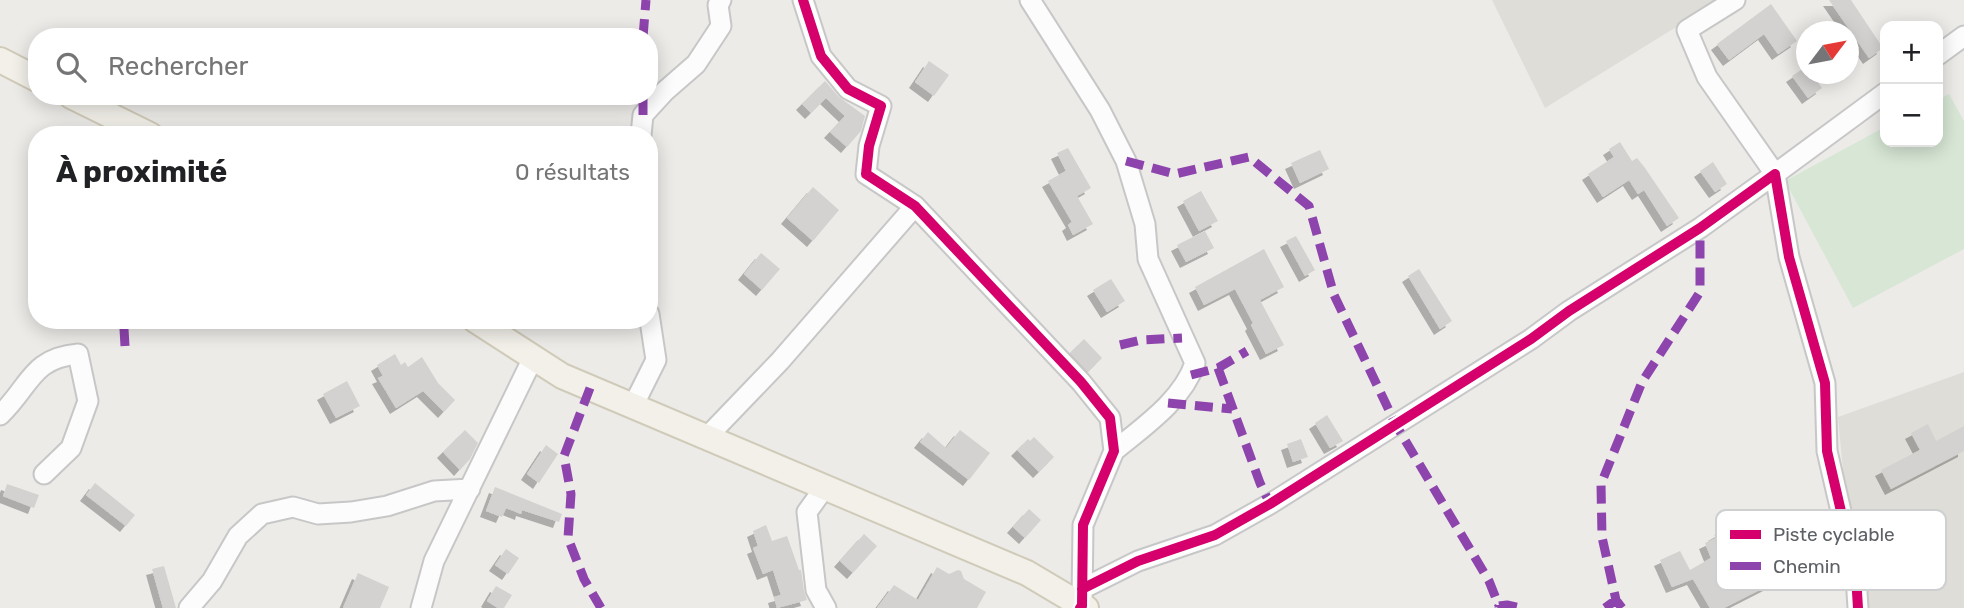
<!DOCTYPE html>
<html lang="fr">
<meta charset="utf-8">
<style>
body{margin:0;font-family:Rubik,sans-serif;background:#f6f6f6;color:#202124}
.controls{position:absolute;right:21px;top:21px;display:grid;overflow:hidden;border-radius:14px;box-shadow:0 4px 18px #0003}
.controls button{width:63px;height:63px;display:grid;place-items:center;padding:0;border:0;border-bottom:2px solid #e0e0e0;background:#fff;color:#202124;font:35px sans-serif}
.compass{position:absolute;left:1796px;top:21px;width:63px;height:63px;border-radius:50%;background:#fff;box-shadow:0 4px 18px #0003;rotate:58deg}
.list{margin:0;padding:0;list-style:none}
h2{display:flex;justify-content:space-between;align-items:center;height:91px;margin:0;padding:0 28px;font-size:30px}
h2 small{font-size:23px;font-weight:400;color:#757577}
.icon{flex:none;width:38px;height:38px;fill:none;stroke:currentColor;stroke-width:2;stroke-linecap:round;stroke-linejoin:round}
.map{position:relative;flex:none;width:1964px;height:608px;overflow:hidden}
.search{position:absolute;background:#fff;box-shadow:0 4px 18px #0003;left:28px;top:28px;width:630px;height:77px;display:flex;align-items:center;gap:18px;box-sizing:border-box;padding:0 24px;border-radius:28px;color:#757577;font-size:26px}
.panel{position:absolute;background:#fff;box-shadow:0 4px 18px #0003;left:28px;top:126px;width:630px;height:203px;border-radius:28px}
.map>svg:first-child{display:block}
.education{fill:#dfddd8}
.green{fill:#d7e6d5}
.building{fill:#d3d2d0;filter:url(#shadow)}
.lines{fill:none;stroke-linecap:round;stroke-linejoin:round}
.minor-casing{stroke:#c7c7c7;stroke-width:23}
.major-casing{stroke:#d0cbb9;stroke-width:28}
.minor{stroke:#fcfcfc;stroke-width:19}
.major{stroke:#f2f0e9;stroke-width:24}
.quiet{stroke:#8e44ad;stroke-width:9;stroke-dasharray:18 9;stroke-linecap:butt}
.cycleway-casing{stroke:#fff;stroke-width:15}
.cycleway{stroke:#d6006c;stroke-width:10}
.key{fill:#fff;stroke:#cecfd0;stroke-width:2}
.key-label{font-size:19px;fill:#5d6064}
</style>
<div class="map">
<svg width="1964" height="608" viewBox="0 0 1964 608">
<defs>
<filter id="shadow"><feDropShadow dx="-6" dy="6" stdDeviation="0" flood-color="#0004"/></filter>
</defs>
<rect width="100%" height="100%" fill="#ecebe8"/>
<!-- education -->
<path class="education" d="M 1492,0 L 1720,0 L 1545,108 Z
M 1964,372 L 1964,608 L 1856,608 L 1838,417 Z"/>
<!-- green -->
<path class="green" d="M 1949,94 L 1964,121 L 1964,249 L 1853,308 L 1785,181 L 1885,127 L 1885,142 L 1938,142 L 1938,100 Z"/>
<!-- building -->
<path class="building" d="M 1829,0 L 1851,0 L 1883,48 L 1869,58 Z
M 1771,4 L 1797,41 L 1778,54 L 1764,34 L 1729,60 L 1717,44 Z
M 929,61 L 949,75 L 934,96 L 915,82 Z
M 1807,66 L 1807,74 L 1812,74 L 1822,88 L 1808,98 L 1792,76 Z
M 825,81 L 839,97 L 865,116 L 861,131 L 847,147 L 830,132 L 845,116 L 826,98 L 811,113 L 802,104 Z
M 1620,142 L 1632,161 L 1637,158 L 1645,168 L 1679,218 L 1667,226 L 1644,190 L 1638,194 L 1629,180 L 1603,197 L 1588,174 L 1614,157 L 1609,149 Z
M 1068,148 L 1091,188 L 1077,196 L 1093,224 L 1073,235 L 1068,225 L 1072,222 L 1048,181 L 1066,171 L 1057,153 Z
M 1320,150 L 1329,169 L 1300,183 L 1291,163 Z
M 1713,162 L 1727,184 L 1715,192 L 1700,171 Z
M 813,187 L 839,210 L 813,241 L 787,218 Z
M 1201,191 L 1218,221 L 1199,231 L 1183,201 Z
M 1205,231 L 1214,248 L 1186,262 L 1177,245 Z
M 1296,236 L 1315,270 L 1305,276 L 1286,241 Z
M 1264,249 L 1284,287 L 1260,300 L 1284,345 L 1266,354 L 1251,325 L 1253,323 L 1235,289 L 1204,305 L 1195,287 Z
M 761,253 L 780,269 L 762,290 L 744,274 Z
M 1419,269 L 1452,321 L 1440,329 L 1408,276 Z
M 1111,279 L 1125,301 L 1107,312 L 1093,290 Z
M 1084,339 L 1102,358 L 1088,372 L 1070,353 Z
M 395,354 L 401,365 L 405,362 L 408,367 L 422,357 L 438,383 L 455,400 L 444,412 L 423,391 L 396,408 L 378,378 L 383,376 L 377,365 Z
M 347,381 L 360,406 L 336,418 L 323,394 Z
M 1327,415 L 1343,441 L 1330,448 L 1315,423 Z
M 1928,424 L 1936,441 L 1964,426 L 1964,451 L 1891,489 L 1881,470 L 1920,450 L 1911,433 Z
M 465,430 L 478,443 L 470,459 L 460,470 L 443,452 Z
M 960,430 L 990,453 L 969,480 L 920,442 L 928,432 L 946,448 Z
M 1034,437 L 1054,457 L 1039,472 L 1017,450 L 1028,439 L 1030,441 Z
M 1301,439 L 1308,457 L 1293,462 L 1287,444 Z
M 546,445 L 558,454 L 539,483 L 527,474 Z
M 95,483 L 135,515 L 126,526 L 86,495 Z
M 7,484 L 39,495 L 34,508 L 3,496 Z
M 495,487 L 562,514 L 559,522 L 522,510 L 521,514 L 506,508 L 502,517 L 486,511 Z
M 1029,509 L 1041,520 L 1025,538 L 1013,527 Z
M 1734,524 L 1745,545 L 1736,550 L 1753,580 L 1770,571 L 1775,582 L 1724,608 L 1710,608 L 1693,579 L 1672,587 L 1660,560 L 1680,551 L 1690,570 L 1711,558 L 1705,543 L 1716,538 L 1714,535 Z
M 766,525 L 772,541 L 787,536 L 799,570 L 801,570 L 804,591 L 807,600 L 777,608 L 774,597 L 781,595 L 773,570 L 763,574 L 753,548 L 758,546 L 753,531 Z
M 864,534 L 877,546 L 853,573 L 840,561 Z
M 506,549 L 519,558 L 508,574 L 495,565 Z
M 164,566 L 176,608 L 163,608 L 152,569 Z
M 937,567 L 949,574 L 958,570 L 961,571 L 964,579 L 986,592 L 977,608 L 877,608 L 894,585 L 918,600 Z
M 358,573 L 389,587 L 380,608 L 343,608 Z
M 496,586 L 512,595 L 504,608 L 498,608 L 487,601 Z"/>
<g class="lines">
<!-- minor casing -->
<g class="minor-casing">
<path id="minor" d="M 803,0 L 821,56 L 848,89 L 881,106 L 869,146 L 866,174 L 915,206 L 1081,382 L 1110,418 L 1114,451 L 1083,525 L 1082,601
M 1030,0 L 1100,110 L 1126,161 L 1145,224 L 1148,259 L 1195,363 C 1183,400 1143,427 1114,451
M 1735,0 L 1687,30 L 1707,77 L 1775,174 L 1885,93
M 1938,55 L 1964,36
M 641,135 L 643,115 L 665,91 L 696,64 L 721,26 L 718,5 L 721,0
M 633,406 L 656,360 L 649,314
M 0,415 C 30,387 31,358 78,354 L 88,401 L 71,448 L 44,474
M 707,437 L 780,361 L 915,206
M 825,487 L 807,512 L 816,590 L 826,608
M 1082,589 L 1138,561 L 1215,535 L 1270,504 L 1531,339 L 1569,311 L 1700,228 L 1775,174 L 1789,257 L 1825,383 L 1827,451 L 1856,576 L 1858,608
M 189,608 L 212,581 L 238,536 L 262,514 L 293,507 L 318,514 L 351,512 L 387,506 L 434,491 L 470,489
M 421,608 L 434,561 L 533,358"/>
</g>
<!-- major casing -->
<g class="major-casing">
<path id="major" d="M 0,60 L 37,79
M 71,96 L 150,135
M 475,320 L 562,376 L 1027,573 L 1086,608"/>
</g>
<!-- minor -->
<use href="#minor" class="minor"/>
<!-- major -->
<use href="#major" class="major"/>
<!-- quiet -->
<path class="quiet" d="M 643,37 L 646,0
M 643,115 L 643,96
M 1126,161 L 1175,174 L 1249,157 L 1309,206 L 1334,295 L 1396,425 L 1489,581 L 1499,606 L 1498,608
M 1120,345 L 1141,340 L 1182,338
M 125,346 L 124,329 L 127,320
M 1218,368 L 1260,483 L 1270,504
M 1191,375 L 1218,368 L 1247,351
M 590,388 L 564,456 L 571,494 L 568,538 L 584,579 L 601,608
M 1168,403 L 1232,409
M 1499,606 L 1507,605 L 1520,608
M 1605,608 L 1616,600
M 1622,608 L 1616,600 L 1602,537 L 1601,484 L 1642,382 L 1700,292 L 1700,228"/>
<!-- cycleway casing -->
<g class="cycleway-casing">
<path id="cycleway" d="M 803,0 L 821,56 L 848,89 L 881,106 L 869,146 L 866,174 L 915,206 L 1081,382 L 1110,418 L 1114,451 L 1083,525 L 1082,606 L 1080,608
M 1082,589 L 1138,561 L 1215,535 L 1270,504 L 1531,339 L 1569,311 L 1700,228 L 1775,174 L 1789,257 L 1825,383 L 1827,451 L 1856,576 L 1858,608"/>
</g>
<!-- cycleway -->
<use href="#cycleway" class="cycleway"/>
</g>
<!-- legend -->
<rect x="1716" y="510" width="230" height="80" rx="10" class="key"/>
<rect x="1730" y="530" width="31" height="9" fill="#d6006c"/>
<rect x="1730" y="562" width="31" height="8" fill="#8e44ad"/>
<g class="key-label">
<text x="1773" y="541">Piste cyclable</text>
<text x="1773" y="573">Chemin</text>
</g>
</svg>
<div class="controls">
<button>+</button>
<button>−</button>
</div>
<svg class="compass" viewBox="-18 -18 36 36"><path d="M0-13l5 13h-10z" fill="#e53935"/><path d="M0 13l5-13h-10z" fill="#757577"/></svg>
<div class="search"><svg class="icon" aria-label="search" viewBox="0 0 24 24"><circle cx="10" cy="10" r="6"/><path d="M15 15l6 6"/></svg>Rechercher</div>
<section class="panel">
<h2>À proximité<small>0 résultats</small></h2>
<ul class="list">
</ul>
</section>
</div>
